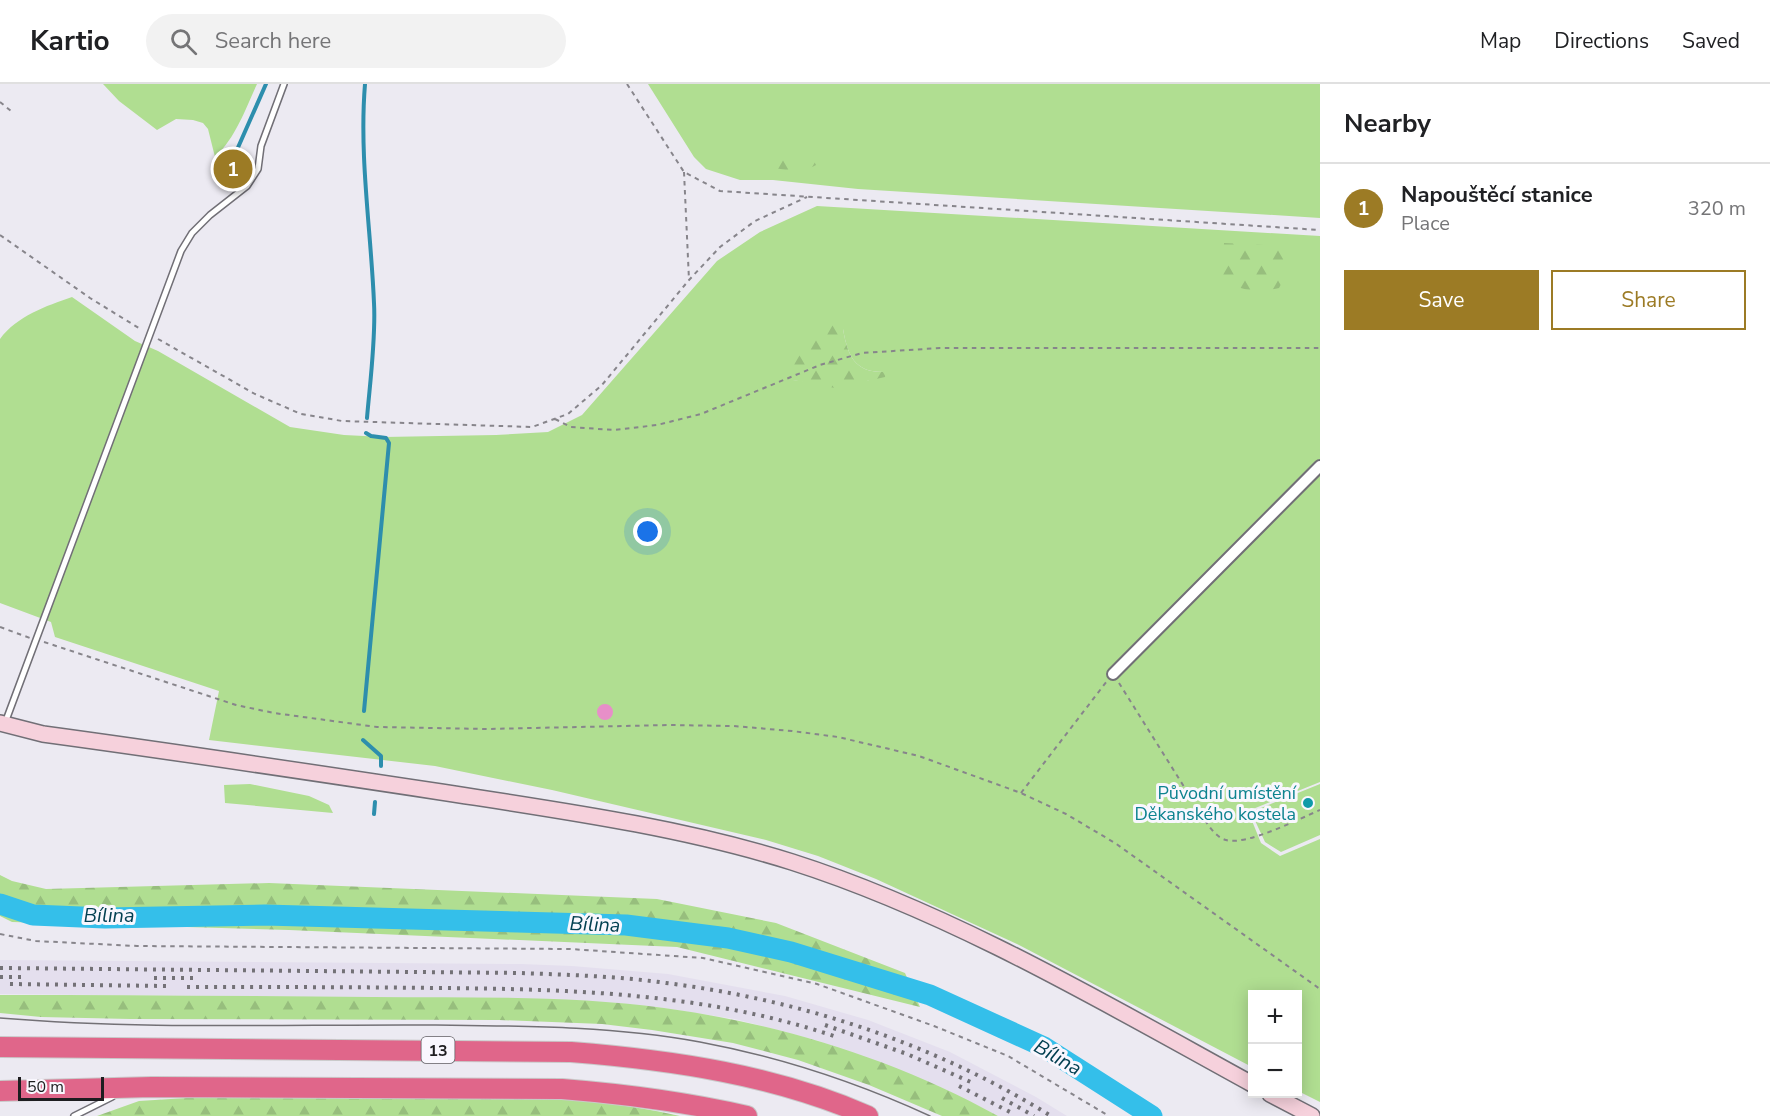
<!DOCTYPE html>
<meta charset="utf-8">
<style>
body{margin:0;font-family:"Nunito Sans",sans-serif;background:#f2f2f2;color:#202124}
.controls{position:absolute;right:18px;bottom:18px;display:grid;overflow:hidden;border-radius:0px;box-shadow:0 3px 15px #0003}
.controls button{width:54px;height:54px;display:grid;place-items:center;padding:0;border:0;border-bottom:2px solid #e0e0e0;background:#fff;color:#202124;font:30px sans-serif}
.scale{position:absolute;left:18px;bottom:15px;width:86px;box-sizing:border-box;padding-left:6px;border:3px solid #1e1d20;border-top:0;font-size:16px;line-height:21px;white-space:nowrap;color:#1e1d20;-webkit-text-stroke:4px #f9f7fe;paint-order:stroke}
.you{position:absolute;left:648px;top:448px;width:21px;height:21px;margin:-15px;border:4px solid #fff;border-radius:50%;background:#1a73e8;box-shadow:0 0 0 9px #1a73e833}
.badge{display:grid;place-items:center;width:39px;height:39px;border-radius:50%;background:#9c7b25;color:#fff;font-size:20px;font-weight:700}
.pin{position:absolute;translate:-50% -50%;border:3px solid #fff;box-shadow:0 2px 6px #0006}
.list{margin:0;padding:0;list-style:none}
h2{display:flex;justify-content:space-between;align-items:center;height:78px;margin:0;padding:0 24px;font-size:26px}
h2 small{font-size:20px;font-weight:400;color:#757577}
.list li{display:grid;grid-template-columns:39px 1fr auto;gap:18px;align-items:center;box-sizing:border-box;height:90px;padding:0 24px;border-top:2px solid #e0e0e0}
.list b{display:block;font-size:22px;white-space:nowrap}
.list p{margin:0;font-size:20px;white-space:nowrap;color:#757577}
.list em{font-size:20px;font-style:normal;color:#757577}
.actions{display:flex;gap:12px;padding:18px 24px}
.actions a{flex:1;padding:14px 0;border:2px solid #9c7b25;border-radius:0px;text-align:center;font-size:21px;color:#9c7b25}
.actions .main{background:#9c7b25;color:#fff}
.icon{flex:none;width:33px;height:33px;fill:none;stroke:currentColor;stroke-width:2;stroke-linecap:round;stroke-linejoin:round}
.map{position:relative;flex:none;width:1320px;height:1032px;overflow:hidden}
header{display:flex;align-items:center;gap:36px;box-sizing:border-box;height:84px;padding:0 30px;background:#fff;border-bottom:2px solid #e0e0e0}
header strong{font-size:28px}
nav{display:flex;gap:33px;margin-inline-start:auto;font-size:21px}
.search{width:420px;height:54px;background:#f2f2f2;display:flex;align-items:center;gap:15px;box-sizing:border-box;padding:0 21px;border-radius:33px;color:#757577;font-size:22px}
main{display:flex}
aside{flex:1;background:#fff}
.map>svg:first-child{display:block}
.built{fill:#e4dfee}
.grass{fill:#b0de91;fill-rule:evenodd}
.forest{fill:url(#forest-firs)}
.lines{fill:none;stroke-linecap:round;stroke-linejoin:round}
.stream{stroke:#2d8ead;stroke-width:4}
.river{stroke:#34bfea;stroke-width:21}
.building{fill:#e78fc8}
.lane-casing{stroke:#716f76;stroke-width:8}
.street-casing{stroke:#716f76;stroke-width:14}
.secondary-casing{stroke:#716f76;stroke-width:18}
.highway-casing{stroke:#c9c9c9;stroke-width:22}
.path{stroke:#87858b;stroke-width:2;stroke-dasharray:4.5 4.5;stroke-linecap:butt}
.lane{stroke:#fff;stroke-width:5}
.street{stroke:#fff;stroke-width:10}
.secondary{stroke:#f6d1dc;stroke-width:15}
.highway{stroke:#e0668a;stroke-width:20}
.tram{stroke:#737176;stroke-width:1.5}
.rail{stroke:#737176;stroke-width:4;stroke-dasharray:3 6;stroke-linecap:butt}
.culture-dot{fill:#0f9aa8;stroke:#f9f7fe;stroke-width:2}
.labels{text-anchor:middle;stroke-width:6;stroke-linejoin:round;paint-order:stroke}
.shield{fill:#f9f7fe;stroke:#605e63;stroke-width:1.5}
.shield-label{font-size:16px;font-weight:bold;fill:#1e1d20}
.culture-label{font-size:18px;fill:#0d838f;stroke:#f9f7fe;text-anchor:end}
.water-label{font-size:20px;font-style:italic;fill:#034052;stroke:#f9f7fe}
</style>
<header>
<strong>Kartio</strong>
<div class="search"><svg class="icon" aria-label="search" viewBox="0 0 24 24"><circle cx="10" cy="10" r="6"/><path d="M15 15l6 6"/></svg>Search here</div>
<nav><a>Map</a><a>Directions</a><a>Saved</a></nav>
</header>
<main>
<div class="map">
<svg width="1320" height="1032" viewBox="0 0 1320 1032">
<defs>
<pattern id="forest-firs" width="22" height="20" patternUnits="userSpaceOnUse" patternTransform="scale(1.5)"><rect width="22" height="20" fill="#b0de91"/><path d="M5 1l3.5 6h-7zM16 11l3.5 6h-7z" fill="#97be7d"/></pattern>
</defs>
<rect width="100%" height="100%" fill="#eceaf2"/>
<!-- built -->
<path class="built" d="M 0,876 L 521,880 L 572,882 L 668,890 L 785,912 L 868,936 L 950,968 L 1036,1013 L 1067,1032 L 998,1032 L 936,1001 L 819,957 L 735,935 L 663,924 L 619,919 L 521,915 L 0,910 Z"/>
<!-- grass -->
<path class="grass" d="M 103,0 L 257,0 C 245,26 236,53 215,73 L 208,45 L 203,39 L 193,36 L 176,35 L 157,46 L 119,17 Z
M 648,0 L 1320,0 L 1320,134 L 858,105 L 773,96 L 740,96 L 706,85 L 694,73 Z
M 817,122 L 1320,152 L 1320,698 L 1248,727 L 1261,759 L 1280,772 L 1320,755 L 1320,1018 L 1298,1007 L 1298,910 L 1252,910 L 1252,983 L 1019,861 L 876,795 L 818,772 L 766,756 L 552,706 L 435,682 L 209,656 L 219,607 L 55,553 L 51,538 L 0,519 L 0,255 C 17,232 46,222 72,213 L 135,257 L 158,267 L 290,343 L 344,351 L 384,353 L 496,351 L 548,348 L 582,331 L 717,177 L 760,148 ZM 843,245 C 848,273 855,289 886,288 L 867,297 L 819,299 L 793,296 Z
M 250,700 L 309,712 L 329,721 L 333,729 L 225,719 L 224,701 Z
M 1320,700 L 1320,751 L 1281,768 L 1265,758 L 1251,728 Z"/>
<!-- forest -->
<path class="forest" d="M 788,73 L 813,75 L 816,81 L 801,89 L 775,84 L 775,80 Z
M 1224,159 L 1264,161 L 1290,170 L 1287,189 L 1279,204 C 1259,209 1241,207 1223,196 L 1222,184 Z
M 835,238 L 843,245 C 848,273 855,289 886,288 L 885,293 L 867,297 L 856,308 L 793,296 L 785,285 L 788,268 L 825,241 Z
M 0,791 L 12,797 L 46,805 L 269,799 L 657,815 L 776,839 L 905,889 L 920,923 L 677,863 L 289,846 L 12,838 L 0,832 Z
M 0,911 C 124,911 249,912 373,913 C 470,914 568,911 664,924 C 782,940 894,975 998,1032 L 942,1032 L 869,1001 L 798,976 L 733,959 L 652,946 L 602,940 L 499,936 L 130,935 L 41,933 L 0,929 Z
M 356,1010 C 464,1012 574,1008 680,1032 L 97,1032 L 139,1017 L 202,1013 Z"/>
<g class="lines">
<!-- stream -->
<path class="stream" d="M 365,0 C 359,73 371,146 374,219 C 376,254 370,298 367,334
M 236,68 L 266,0
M 364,627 L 389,359 L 386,354 L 371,352 L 366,349
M 363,656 L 381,672 L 381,682
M 374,730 L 375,718"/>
<!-- river -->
<path class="river" d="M 0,820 L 33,831 L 105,834 L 265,831 L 626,841 L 728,854 L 791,868 L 930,911 L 1044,963 L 1152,1032"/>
</g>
<!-- building -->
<path class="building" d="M 228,76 L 242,80 L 237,93 L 223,89 Z
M597 628a8 8 0 1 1 16 0a8 8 0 1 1-16 0Z"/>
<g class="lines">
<!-- lane casing -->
<g class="lane-casing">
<path id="lane" d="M 5,639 L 181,167 L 192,149 L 210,131 L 247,102 L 258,85 L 261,62 L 284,0
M 74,1032 L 112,1013"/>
</g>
<!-- street casing -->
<g class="street-casing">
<path id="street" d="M 1113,590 L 1320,382"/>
</g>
<!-- secondary casing -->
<g class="secondary-casing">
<path id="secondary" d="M 0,639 L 43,650 C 176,668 309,688 441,708 C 557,726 681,743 792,778 C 952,829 1106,920 1252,1000
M 1270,1010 L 1312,1032"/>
</g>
<!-- highway casing -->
<g class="highway-casing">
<path id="highway" d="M 0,963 L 571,968 C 672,976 775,991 868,1032
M 0,1007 L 152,1003 L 562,1005 C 625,1010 686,1018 747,1032"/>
</g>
<!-- path -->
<path class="path" d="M 627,0 L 684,88 L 720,107 L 1320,146
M 0,18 L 11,27
M 684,88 L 689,196
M 0,151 L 90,214 L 142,246
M 158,255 L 255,310 L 301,330 L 342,337 L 532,343 L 568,330 L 602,301 L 689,196 L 720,163 L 755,137 L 807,113
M 555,335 L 571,343 L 614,346 L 657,341 L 701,330 L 820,281 L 862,269 L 940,264 L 1320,264
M 0,543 L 30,554
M 44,558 L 236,621 L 274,629 L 377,643 L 487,645 L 669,641 L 733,642 L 792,647 L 838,653 L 919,672 L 1021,709 L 1066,730 L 1115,759 L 1320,905
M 1119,599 L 1208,741 C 1213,747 1218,754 1226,756 C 1246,762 1299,735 1320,726
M 1021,709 L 1107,597
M 0,850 L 36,857 L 137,862 L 570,865 L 703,874 L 817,900 L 934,942 L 1008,972 L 1109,1032"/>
<!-- lane -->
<use href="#lane" class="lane"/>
<!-- street -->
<use href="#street" class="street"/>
<!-- secondary -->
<use href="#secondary" class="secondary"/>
<!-- highway -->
<use href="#highway" class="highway"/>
<!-- tram -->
<path class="tram" d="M 0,934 C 145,946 291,940 436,941 C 524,942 613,942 700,958 C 780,973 856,998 930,1032"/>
<!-- rail -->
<path class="rail" d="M 0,884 L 521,889 C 569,891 618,892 666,899 C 802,916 935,960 1051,1032
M 0,893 L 22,893
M 154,894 L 199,894
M 10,900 L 166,902
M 187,903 C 271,903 354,903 438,904 C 571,905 706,909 834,952
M 825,941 L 907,970 L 973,999
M 959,1002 L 1010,1028
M 1002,1014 L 1034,1032"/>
</g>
<!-- markers -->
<circle class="culture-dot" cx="1308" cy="719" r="6"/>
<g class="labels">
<!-- shield labels -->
<rect class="shield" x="421.5" y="953" width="33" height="26" rx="4.5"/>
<g class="shield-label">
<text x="438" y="972">13</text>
</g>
<!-- culture labels -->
<g class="culture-label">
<text x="1296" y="715">Původní umístění<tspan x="1296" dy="21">Děkanského kostela</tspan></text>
</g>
<!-- water labels -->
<g class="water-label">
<text x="109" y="838">Bílina</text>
<text transform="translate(595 840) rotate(2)" y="7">Bílina</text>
<text transform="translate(1058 973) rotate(30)" y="7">Bílina</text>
</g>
</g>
</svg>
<div class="controls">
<button>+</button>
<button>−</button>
</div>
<div class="scale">50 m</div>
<div class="you"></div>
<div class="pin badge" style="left:233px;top:85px">1</div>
</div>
<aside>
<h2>Nearby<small></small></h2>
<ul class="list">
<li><span class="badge">1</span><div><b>Napouštěcí stanice</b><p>Place</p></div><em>320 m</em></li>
</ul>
<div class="actions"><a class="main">Save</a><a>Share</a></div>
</aside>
</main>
